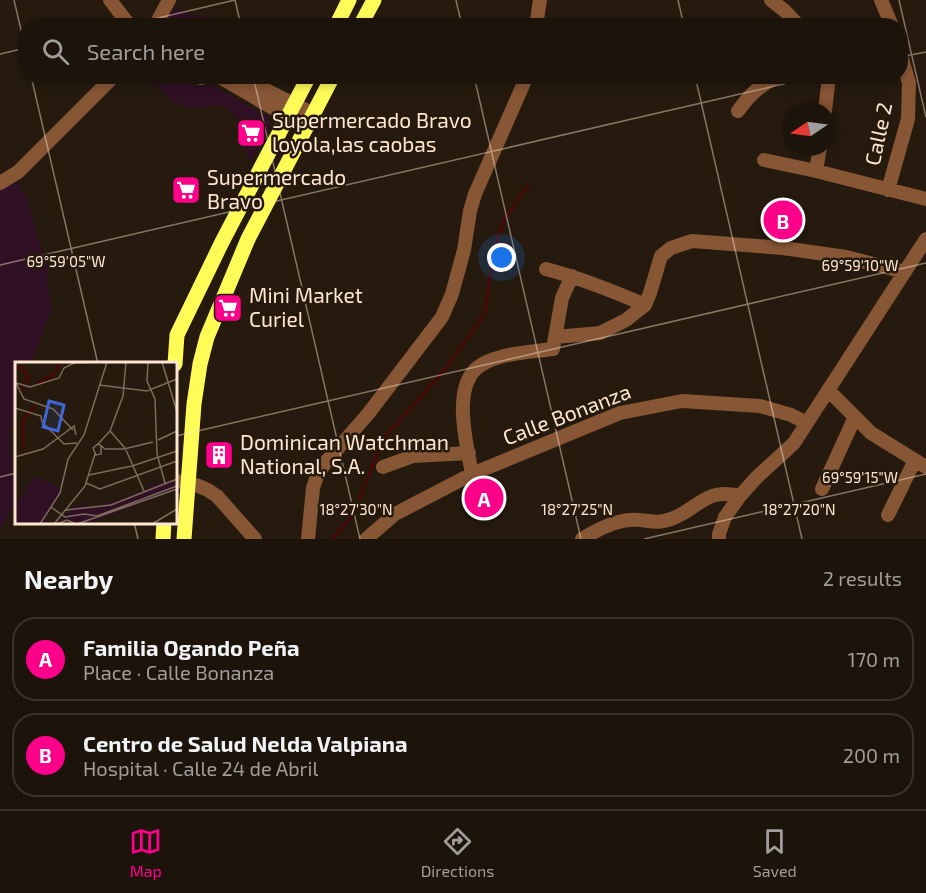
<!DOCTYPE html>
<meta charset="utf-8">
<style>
body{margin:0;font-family:"Exo 2",sans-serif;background:#251d13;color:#f1f3f6}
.compass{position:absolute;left:782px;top:102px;width:54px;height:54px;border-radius:50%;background:#1c140a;box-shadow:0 3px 9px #0003;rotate:257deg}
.you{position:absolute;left:502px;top:258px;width:21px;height:21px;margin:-15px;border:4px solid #fff;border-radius:50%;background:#1a73e8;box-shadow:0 0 0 9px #1a73e833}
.badge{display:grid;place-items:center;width:39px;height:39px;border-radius:50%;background:#fc0089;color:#fff;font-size:20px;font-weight:700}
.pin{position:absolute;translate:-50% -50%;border:3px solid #fff;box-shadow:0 2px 6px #0006}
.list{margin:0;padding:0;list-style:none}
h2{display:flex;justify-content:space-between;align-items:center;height:78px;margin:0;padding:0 24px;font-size:26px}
h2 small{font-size:20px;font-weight:400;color:#a09e9c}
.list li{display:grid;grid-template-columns:39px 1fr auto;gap:18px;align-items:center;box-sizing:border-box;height:84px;margin:0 12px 12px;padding:0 12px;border:2px solid #3a332b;border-radius:24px}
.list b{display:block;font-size:22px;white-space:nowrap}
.list p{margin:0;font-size:20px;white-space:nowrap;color:#a09e9c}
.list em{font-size:20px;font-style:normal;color:#a09e9c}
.icon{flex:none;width:33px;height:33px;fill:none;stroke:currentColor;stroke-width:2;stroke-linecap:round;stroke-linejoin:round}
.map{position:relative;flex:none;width:926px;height:539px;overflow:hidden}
.search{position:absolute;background:#1c140a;box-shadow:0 3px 9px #0003;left:18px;right:18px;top:18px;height:66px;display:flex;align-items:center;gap:15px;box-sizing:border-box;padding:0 21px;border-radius:24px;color:#a09e9c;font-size:22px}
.sheet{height:270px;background:#1c140a}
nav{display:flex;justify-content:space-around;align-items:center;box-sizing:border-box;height:84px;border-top:2px solid #3a332b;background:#1c140a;font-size:16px;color:#a09e9c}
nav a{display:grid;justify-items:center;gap:3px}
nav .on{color:#fc0089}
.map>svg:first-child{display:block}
.green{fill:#301025}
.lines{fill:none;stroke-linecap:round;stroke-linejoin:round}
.stream{stroke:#450707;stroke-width:3}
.minor{stroke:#875635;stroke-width:14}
.major{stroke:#fffc58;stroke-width:15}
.ticks{fill:none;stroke:#ffe7d1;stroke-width:1.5;stroke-opacity:0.45}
.labels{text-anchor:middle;stroke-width:5;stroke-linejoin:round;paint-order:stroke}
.poi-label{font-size:21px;fill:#ffe7d1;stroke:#251a0d;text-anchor:start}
.street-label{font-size:21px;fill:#ffe7d1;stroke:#251a0d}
.inset-river{fill:none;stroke:#450707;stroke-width:3}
.inset-road{fill:none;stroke:#7c6c5b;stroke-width:1.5}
.view{fill:#3f65d7;fill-opacity:0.15;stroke:#3f65d7;stroke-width:3}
.inset-edge{fill:none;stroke:#ffe7d1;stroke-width:3}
.ticks-label{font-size:15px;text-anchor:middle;fill:#ffe7d1;stroke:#251a0d;stroke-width:5;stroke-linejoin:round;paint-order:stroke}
</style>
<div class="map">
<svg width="926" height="539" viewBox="0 0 926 539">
<rect width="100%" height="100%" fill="#251a0d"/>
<!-- green -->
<path class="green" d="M 172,0 L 176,0 L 173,8 L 192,16 L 200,15 L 216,18 L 228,25 L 159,26 Z
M 116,77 L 122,77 L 29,170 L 16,180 L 28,200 L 38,240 L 48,262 L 47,283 L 52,307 L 31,363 L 16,364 L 16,404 L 12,429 L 10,430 L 10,452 L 16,487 L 16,500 L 15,501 L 0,532 L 0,184 Z
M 130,77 L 180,77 L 188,84 L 193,86 L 212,85 L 268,117 L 270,126 L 249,163 L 242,139 L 241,120 L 219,104 C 202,111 183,110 168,97 C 166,95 164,92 162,90 C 154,83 140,80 130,77 Z
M 265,77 L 297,77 C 289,92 276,83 265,77 Z"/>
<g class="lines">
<!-- stream -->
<path class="stream" d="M 332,539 L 353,516 L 383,439 L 447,367 L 485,313 L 493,254 L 504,220 L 528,185"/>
<!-- minor -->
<path class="minor" d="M 110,0 L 130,26
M 771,0 L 785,11 L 799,26
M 881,0 L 892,26
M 155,26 L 169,0
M 536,26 L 540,0
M 192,76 L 201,78 L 207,76
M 218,76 L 307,128
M 238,76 L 314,114
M 738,111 C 751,93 758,87 778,76
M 825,111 L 829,76
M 764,160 L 816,171 L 926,199
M 816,171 L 820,147
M 0,183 L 18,172 L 114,76
M 888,190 L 908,119 L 909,83 L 900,52
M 546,269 C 580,278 613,291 645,305
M 555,337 L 600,333 L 626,320 L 645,305 L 650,293 L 661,256 L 671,248 L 692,241 L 783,248 L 846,257 L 905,272
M 828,390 L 871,433 L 926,467
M 383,467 L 413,456 L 469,453
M 472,474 C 467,445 450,384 481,365 C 500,353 531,352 553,349 L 562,298 L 572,276
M 176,481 C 190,482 205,487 217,496 L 255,539
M 822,489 L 855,417
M 888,515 L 915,460
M 308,539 L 313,488 L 317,476 L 325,463 L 368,414 L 442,317 L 452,294 L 464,250 L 470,211 L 475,194 L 527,76
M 366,539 L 395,514 L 472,474 L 620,413 L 682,401 L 760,406 L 791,415 L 807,423
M 582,539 C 598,529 620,518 639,520 C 653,521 656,524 671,519 C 699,509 705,487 740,496
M 719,539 L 719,534 L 725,517 L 740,496 L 756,478 L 794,443 L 926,239"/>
<!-- major -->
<path class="major" d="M 336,26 L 349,0
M 360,26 L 374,0
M 175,364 L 177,335 L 222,242 L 309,76
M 163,539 L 164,522
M 184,539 L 194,404 L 200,364 L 207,337 L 248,239 L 333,76"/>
</g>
<!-- ticks -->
<path class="ticks" d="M 14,0 L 26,51M 235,0 L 241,26M 456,0 L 462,26M 678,0 L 684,26M 899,0 L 926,117M 124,26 L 235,0M 0,54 L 26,48M 900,57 L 926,52M 31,76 L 98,364M 253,76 L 360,539M 474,76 L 581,539M 695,76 L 802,539M 0,265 L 818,76M 176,436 L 926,263M 0,477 L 16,473M 134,522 L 138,539M 644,539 L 926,474"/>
<!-- icons -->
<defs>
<g id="supermarket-square" transform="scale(1.5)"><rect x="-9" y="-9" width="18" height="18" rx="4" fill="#fc0089" stroke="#251a0d"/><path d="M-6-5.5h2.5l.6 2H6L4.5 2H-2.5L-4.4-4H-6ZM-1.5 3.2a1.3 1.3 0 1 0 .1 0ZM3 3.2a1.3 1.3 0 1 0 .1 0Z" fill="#fff"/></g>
<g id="building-square" transform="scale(1.5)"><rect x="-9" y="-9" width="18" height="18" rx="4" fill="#fc0089" stroke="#251a0d"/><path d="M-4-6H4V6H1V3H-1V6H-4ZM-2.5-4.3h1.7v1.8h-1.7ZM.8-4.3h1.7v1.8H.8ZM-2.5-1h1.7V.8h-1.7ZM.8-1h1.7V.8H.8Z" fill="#fff"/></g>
</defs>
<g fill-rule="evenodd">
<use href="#supermarket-square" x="251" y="133"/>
<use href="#supermarket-square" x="186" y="190"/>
<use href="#supermarket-square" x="228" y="308"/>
<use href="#building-square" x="219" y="455"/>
</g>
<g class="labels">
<!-- poi labels -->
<g class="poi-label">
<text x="272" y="128">Supermercado Bravo<tspan x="272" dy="24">loyola,las caobas</tspan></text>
<text x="207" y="185">Supermercado<tspan x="207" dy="24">Bravo</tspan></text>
<text x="249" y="303">Mini Market<tspan x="249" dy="24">Curiel</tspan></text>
<text x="240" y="450">Dominican Watchman<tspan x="240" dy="24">National, S.A.</tspan></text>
</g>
<!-- street labels -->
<g class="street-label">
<text transform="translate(879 134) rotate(-78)" y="7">Calle 2</text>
<text transform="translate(567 415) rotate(-21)" y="7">Calle Bonanza</text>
</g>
</g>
<!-- overview -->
<g transform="translate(15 362)">
<rect width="162" height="162" fill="#251a0d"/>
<path d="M 20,114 L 46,126 L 29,161 L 0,161 L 2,140 ZM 162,117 L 162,127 L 107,149 L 72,161 L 44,159 L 56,146 L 69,141 L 74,146 L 97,140 L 134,127 L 134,123 Z" fill="#301025"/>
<path class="inset-river" d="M 0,6 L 6,5 L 14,16 L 6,27M 23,21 L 40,12 L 44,0M 8,88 L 8,59 L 20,44"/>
<path class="inset-road" d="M 133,0 L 132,19 L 140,37 L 142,92 L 150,121M 147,0 L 162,50M 0,19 L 9,37 L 38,47 L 58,68M 1,21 L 15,25 L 44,16 L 49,6 L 59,1 L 85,0M 84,23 L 132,29 L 162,17M 0,46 L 26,54 L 27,60 L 49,82 L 62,81M 95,69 L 110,86M 143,78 L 162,69M 83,82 L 95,69 L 108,34 L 111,0M 86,84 L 86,92 L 81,93 L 78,86 L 83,82 L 85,83 L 90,87 L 109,87 L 138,80M 111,88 L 129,129M 0,95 L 28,87 L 59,64 L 61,73M 74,113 L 117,104 L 162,89M 71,121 L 85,127 L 162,99M 36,145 L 50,155 L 69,152 L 82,154 L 162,124M 51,148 L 96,143 L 162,117M 25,162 L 45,131 L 53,97 L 69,73 L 92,0M 39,162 L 70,124 L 80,92M 42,162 L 52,158 L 61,162M 62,162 L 162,127M 137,162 L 162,147"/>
<path class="view" d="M 34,39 L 49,43 L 43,69 L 28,65 Z"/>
<rect width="162" height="162" class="inset-edge"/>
</g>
<g class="ticks-label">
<text x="66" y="267">69°59'05"W</text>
<text x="860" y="271">69°59'10"W</text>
<text x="860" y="483">69°59'15"W</text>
<text x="356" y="515">18°27'30"N</text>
<text x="577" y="515">18°27'25"N</text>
<text x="799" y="515">18°27'20"N</text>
</g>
</svg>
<svg class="compass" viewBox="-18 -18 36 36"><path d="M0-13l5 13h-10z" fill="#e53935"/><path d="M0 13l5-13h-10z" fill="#a09e9c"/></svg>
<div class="you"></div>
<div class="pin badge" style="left:484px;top:498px">A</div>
<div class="pin badge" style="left:783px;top:220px">B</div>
<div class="search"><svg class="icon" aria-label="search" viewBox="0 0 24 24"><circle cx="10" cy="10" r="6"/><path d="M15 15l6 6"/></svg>Search here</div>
</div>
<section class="sheet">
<h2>Nearby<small>2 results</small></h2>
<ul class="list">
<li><span class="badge">A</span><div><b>Familia Ogando Peña</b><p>Place · Calle Bonanza</p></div><em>170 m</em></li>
<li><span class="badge">B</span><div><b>Centro de Salud Nelda Valpiana</b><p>Hospital · Calle 24 de Abril</p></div><em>200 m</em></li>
</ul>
</section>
<nav>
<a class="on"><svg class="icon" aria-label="map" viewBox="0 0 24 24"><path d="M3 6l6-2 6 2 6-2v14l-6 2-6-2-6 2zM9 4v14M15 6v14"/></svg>Map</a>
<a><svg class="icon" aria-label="directions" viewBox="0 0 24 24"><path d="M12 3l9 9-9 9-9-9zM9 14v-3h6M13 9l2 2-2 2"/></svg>Directions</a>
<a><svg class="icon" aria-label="saved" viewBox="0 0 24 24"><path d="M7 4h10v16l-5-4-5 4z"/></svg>Saved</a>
</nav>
